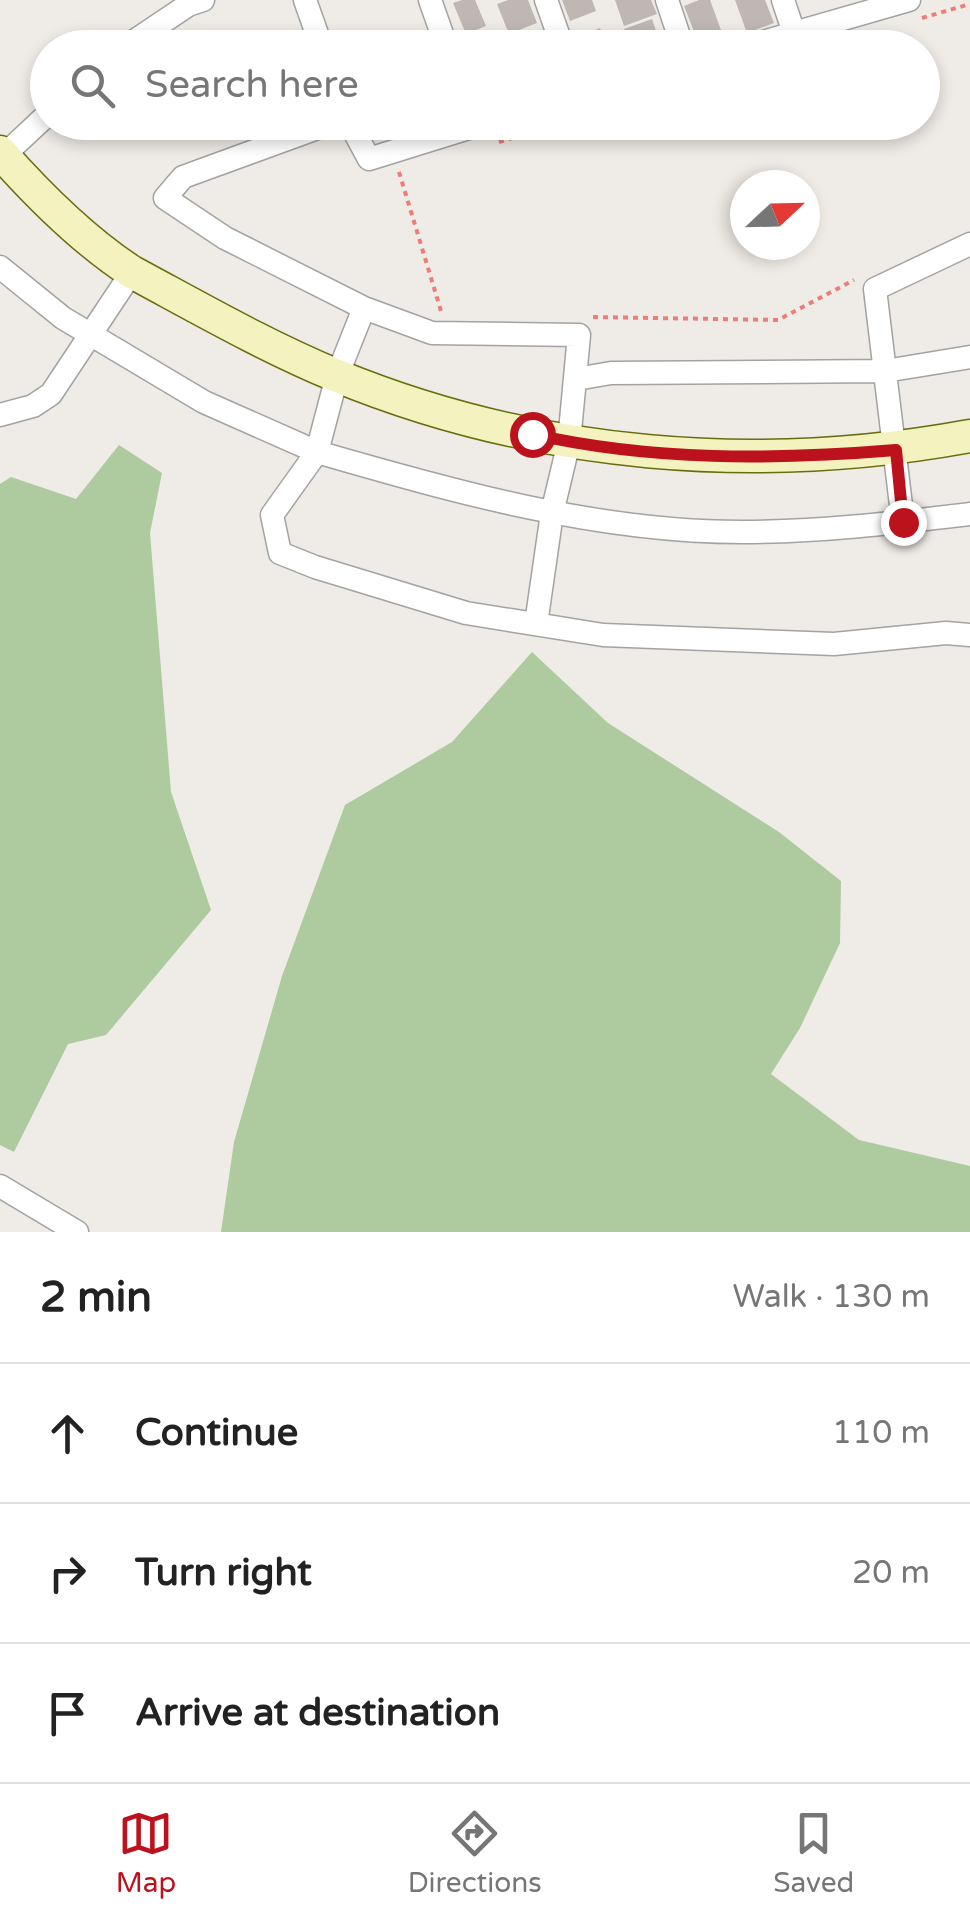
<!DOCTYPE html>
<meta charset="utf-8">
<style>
body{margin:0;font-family:"Varela Round",sans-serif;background:#f2f2f2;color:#222}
.compass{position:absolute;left:730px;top:170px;width:90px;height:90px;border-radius:50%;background:#fff;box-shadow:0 5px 15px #0003;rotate:68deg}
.stop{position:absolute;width:30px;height:30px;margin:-22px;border:8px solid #bc121d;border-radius:50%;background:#fff}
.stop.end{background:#bc121d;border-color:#fff;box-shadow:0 2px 10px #0008}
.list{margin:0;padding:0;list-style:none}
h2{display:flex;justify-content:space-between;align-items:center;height:130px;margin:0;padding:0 40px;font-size:42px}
h2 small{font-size:32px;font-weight:400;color:#767676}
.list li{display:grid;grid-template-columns:65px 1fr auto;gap:30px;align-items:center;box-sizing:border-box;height:140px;padding:0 40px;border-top:2px solid #e0e0e0}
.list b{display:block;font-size:38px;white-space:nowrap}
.list em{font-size:32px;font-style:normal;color:#767676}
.icon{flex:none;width:55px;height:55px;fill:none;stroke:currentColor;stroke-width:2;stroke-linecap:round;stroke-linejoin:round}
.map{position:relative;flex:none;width:970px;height:1232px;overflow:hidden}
.search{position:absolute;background:#fff;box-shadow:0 5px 15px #0003;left:30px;right:30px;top:30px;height:110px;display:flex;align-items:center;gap:25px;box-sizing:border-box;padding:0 35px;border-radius:55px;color:#767676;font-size:38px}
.sheet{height:550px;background:#fff}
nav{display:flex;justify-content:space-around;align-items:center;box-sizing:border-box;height:140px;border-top:2px solid #e0e0e0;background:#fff;font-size:28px;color:#767676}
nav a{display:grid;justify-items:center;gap:5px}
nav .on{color:#bc121d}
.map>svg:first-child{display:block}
.forest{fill:#aeca9f}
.building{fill:#bfb7b3}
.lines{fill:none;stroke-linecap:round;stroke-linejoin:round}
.street-casing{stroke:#a3a3a3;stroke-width:25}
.secondary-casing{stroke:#696d0f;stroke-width:35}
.path{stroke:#ed7d78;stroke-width:4;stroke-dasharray:5 5;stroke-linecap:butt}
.street{stroke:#fff;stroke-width:22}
.secondary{stroke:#f4f3bf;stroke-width:32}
.route{stroke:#bc121d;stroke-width:12}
</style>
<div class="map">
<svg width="970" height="1232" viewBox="0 0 970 1232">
<rect width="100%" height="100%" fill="#efebe6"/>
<!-- forest -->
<path class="forest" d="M 119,445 L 162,473 L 150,533 L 171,792 L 211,910 L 106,1035 L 68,1044 L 14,1152 L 0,1145 L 0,484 L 11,477 L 76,499 Z
M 532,652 L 608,723 L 779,832 L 841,881 L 840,943 L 800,1028 L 771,1074 L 859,1140 L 970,1166 L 970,1232 L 221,1232 L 234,1142 L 282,976 L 345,805 L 452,742 Z"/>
<!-- building -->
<path class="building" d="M 462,0 L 475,0 L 486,26 L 466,34 L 453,3 Z
M 508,0 L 528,0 L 537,23 L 509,34 L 497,4 Z
M 562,0 L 592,0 L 596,11 L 570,21 Z
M 615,0 L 651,0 L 657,14 L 624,26 Z
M 699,0 L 710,0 L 721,30 L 697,39 L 684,6 Z
M 735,0 L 765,0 L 774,23 L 747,33 Z
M 652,19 L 662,48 L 630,48 L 624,29 Z
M 600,28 L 607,48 L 579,48 L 575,38 Z
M 528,31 L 531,39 L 542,34 L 547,48 L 518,48 L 513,37 Z
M 485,34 L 490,48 L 467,48 L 465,42 Z"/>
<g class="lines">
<!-- street casing -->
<g class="street-casing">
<path id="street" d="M 305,0 L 322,48
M 430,0 L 447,48
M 546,0 L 563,48
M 667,0 L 683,48
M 783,0 L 794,33
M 124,48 L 188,5 L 203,0
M 742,48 L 909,0
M 334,122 L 183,177 L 165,198 L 225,238 L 364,308 L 432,333 L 579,335 L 569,442 L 552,513 L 536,624
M 349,122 L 369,159 L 488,122
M 3,156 L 48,114
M 0,267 L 63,318 L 204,402 L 317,452 L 272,515 L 280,553 L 315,567 L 466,613 L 603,635 L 834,644 L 946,633 L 970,635
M 364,308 L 337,376 L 317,452 C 455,492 597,532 742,532 C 819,532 894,523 970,514
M 576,379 L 611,373 L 885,371 L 970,357
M 0,415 L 33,406 L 51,394 L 132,272
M 903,522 L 875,289 L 970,244
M 0,1186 L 77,1232"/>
</g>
<!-- secondary casing -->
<g class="secondary-casing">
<path id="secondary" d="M 0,152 C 39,196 83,240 132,272 C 199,308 265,346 335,375 C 536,458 758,475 970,436"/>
</g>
<!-- path -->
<path class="path" d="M 922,18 L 970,4
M 499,142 L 566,122
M 399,172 L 441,311
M 593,317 L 778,320 L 854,280"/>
<!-- street -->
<use href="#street" class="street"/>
<!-- secondary -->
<use href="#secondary" class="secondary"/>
</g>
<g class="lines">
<!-- route -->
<path class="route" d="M 532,434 C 651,461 774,460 896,450 L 903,522"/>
</g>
</svg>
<svg class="compass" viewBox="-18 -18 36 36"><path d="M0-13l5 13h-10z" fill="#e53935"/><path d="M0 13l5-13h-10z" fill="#767676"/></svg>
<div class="stop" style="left:532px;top:434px"></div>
<div class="stop end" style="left:903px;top:522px"></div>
<div class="search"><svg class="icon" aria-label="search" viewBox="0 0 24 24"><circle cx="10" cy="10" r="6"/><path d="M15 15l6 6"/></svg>Search here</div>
</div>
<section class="sheet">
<h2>2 min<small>Walk · 130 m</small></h2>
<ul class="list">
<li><svg class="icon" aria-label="ahead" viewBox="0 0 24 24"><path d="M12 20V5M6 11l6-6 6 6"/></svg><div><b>Continue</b></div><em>110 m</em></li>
<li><svg class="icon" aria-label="right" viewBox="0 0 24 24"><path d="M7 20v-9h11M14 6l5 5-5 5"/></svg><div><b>Turn right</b></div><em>20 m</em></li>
<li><svg class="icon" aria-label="arrive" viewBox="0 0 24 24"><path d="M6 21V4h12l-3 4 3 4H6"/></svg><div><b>Arrive at destination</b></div></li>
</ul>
</section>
<nav>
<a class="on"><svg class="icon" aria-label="map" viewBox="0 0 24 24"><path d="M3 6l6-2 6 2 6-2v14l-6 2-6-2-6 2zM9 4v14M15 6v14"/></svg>Map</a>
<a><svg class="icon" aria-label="directions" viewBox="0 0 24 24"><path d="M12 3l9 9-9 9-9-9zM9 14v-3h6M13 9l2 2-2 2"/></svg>Directions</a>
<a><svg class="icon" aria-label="saved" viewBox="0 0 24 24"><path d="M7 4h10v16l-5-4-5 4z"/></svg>Saved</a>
</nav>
